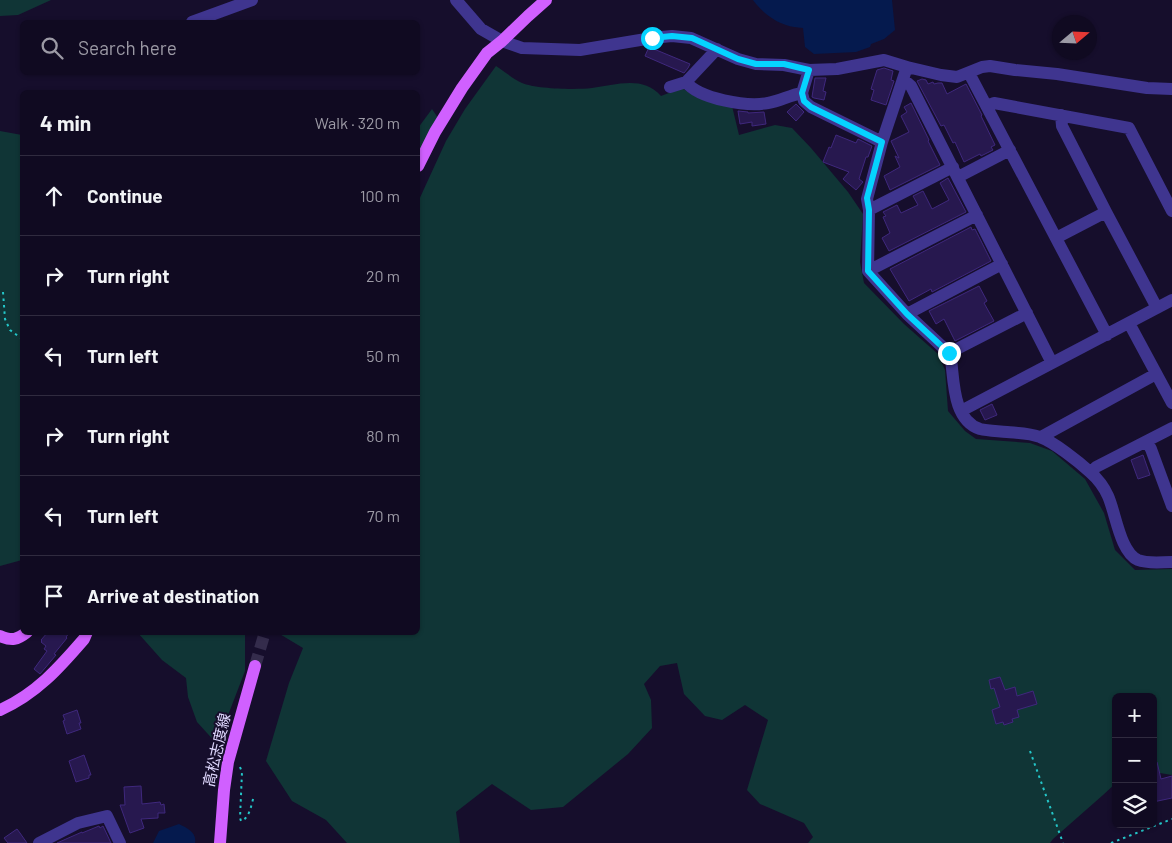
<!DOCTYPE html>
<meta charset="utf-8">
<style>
body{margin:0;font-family:Barlow,"Noto Sans JP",sans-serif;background:#19132a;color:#f1f3f6}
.controls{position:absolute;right:15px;bottom:15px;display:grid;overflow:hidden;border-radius:8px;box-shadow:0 1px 4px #0004}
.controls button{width:45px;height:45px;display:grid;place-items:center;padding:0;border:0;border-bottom:1px solid #302b3f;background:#100a21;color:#f1f3f6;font:25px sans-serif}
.compass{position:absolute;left:1052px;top:15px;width:45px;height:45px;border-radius:50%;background:#100a21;box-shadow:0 1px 4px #0004;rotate:71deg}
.stop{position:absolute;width:15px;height:15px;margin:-11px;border:4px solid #05d3ff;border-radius:50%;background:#fff}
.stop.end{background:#05d3ff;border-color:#fff;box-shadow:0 1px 5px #0008}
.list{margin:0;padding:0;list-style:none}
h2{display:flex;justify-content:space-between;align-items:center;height:65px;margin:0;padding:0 20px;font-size:21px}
h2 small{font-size:16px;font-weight:400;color:#9c9aa5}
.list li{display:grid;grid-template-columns:32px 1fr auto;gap:15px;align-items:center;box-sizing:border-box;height:80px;padding:0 20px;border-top:1px solid #302b3f}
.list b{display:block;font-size:19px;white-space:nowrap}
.list em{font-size:16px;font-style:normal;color:#9c9aa5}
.icon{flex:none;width:28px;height:28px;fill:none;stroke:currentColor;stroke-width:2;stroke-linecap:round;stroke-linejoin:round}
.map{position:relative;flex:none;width:1172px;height:843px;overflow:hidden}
.search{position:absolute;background:#100a21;box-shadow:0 1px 4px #0004;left:20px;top:20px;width:400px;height:55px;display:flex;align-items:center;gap:12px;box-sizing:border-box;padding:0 18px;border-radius:8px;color:#9c9aa5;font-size:19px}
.panel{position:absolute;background:#100a21;box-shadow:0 1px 4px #0004;left:20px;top:90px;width:400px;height:545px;border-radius:8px}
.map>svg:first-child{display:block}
.green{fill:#103536}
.water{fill:#051a4e}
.building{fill:#27184f;stroke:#3f287d}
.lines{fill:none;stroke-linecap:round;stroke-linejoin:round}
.major-tunnel{stroke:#342c4c;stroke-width:12;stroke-dasharray:12 6;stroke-linecap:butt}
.path{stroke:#24c6c8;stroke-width:2;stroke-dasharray:2.5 4;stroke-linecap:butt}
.minor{stroke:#3f358f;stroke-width:12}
.major{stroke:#d060ff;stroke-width:12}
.route{stroke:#05d3ff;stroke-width:6}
.labels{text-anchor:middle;stroke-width:4;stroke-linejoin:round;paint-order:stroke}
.street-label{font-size:15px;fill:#e0d9ff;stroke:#160e2c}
</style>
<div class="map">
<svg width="1172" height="843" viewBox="0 0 1172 843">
<rect width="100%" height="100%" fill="#160e2c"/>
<!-- green -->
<path class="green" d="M 0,0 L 51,0 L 18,15 L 0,16 Z
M 496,66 C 504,71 513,79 522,83 C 536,89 576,90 592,88 C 615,85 643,75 661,96 L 682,88 C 701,101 710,103 732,106 L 739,135 L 775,125 L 792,128 L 811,148 L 848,192 L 863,214 L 860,262 L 864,283 L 904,324 L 938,354 L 945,370 L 948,411 L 965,431 L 976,439 L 1030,443 L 1052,451 L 1085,479 L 1104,513 L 1115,550 L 1135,570 L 1172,569 L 1172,775 L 1160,773 L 1153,774 L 1153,697 L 1116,697 L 1116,783 L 1103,795 L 1053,839 L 1050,843 L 808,843 L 813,837 L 804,823 L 760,804 L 747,790 L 768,720 L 745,705 L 722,720 L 705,716 L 684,694 L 677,663 L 660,666 L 644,684 L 651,700 L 652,728 L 628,754 L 563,807 L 531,810 L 492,784 L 456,812 L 460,843 L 347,843 L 326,820 L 292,801 L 266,761 L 289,683 L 303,648 L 278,633 L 418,632 L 418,202 L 446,141 L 465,109 Z
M 432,109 L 438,118 L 418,159 L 418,128 Z
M 0,131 L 22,135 L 22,560 L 0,566 Z
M 138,633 L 245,633 L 245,671 L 217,744 L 197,722 L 188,697 L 186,678 L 162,660 Z"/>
<!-- water -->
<path class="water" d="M 753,0 L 892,0 L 895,30 L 884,39 L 871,44 L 870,47 L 856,52 L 814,54 L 805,47 L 803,28 C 797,27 791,27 786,25 C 773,21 761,11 753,0 Z
M 179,824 C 187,828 197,832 195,843 L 153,843 L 159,831 Z"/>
<!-- building -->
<path class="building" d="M 649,47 L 690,64 L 688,68 L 684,73 L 645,56 Z
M 884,68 L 893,71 L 891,80 L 894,81 L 886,105 L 871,100 L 874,90 L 871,89 L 877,70 Z
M 815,78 L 826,78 L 823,91 L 826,92 L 824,100 L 814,98 L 812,97 Z
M 922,79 L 926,80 L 928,84 L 933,82 L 934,84 L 938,83 L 942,83 L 947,94 L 966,84 L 982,115 L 981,116 L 984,122 L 995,145 L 991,147 L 993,150 L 981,156 L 980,154 L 964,162 L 955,142 L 953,143 L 944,125 L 941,126 L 917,81 Z
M 911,103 L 929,140 L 928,141 L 940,165 L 890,190 L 884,176 L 900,167 L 895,156 L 899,158 L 891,141 L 909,132 L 901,116 L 907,112 L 904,107 Z
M 796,104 L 804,112 L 796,121 L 787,112 Z
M 738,111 L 748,112 L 748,113 L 764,112 L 766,124 L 752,126 L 752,122 L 740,124 Z
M 836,135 L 856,143 L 858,139 L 872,146 L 868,157 L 866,157 L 859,179 L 863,182 L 856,190 L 843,179 L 849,172 L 823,162 L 829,147 L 831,148 Z
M 948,178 L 966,212 L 889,251 L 882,238 L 890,233 L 883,217 L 886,216 L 883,212 L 897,205 L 901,213 L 918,205 L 913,196 L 923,191 L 932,209 L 949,200 L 940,183 Z
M 971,227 L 972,230 L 975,229 L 991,261 L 932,292 L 931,289 L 909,301 L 890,269 Z
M 979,286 L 987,301 L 984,303 L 994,321 L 955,341 L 944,319 L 936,324 L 929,311 Z
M 992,404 L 997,415 L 985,420 L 980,410 Z
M 1143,455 L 1150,475 L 1138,479 L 1131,460 Z
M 48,632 L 70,632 L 66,637 L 67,638 L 54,654 L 56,655 L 40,674 L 34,669 L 47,651 L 44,649 L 46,646 L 41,642 L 42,641 L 41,640 Z
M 1000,677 L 1005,690 L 1015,687 L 1017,696 L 1033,691 L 1037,704 L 1017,710 L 1019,717 L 1012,719 L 1013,722 L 1004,725 L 1003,722 L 996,724 L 992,710 L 1000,707 L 994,688 L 991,689 L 989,680 Z
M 77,710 L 81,723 L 79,723 L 81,729 L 67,734 L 63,721 L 65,720 L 63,715 Z
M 84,755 L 91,775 L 89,775 L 89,778 L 76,782 L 69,761 Z
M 1153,762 L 1157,762 L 1161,779 L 1172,776 L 1172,798 L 1153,802 Z
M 141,786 L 142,804 L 160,802 L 161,805 L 164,804 L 165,813 L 158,813 L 158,818 L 141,819 L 144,828 L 130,833 L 120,805 L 125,805 L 124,787 Z
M 99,826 L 100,828 L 103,826 L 111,843 L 57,843 L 82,832 L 82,833 Z
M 17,829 L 20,833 L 27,843 L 8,843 L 4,838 Z"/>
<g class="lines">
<!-- major-tunnel -->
<path class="major-tunnel" d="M 255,666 L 265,632"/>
<!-- path -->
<path class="path" d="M 3,292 L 5,319 L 10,330 L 22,339
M 1030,751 L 1063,843
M 240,767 L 242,772 L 240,818 L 241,821 C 250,818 251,805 254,796
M 1111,843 L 1172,819"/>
<!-- minor -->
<path class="minor" d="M 456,0 L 481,29 L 502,41 L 522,48 L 580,50 L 652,38 L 672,36 L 691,38 L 738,59 L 756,64 L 784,65 L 809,70 L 837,69 L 884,60 L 907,67 L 941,75 L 957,77 L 982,67 L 990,66 L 1015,70 L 1057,74 L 1147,88 L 1172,89
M 192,22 L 252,0
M 907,67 L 882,142 L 867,199 L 869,210 L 868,271 L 907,314 L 949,353 L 951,359 C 954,382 953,420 980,429 C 988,431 998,431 1007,432 C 1018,433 1030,433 1040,437 C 1054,442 1079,462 1090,472 C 1098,479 1104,487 1108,496 C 1116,514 1120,552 1138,560 C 1148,564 1161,562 1172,562
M 809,70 L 802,93 L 804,101 L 811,107 L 882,142
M 969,73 L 1107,335
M 903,79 L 911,86 L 1052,363
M 686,82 L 717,49
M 670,87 L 686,82 C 699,99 747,107 768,103 C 780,101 790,95 802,93
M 987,106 L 994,103 L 1129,128 L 1172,211
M 1061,115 L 1062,126 L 1106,212 L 1157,308
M 958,177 L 1010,150
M 869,210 L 953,167
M 1056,238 L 1106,212
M 868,271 L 977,215
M 907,314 L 1002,264
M 1129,323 L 1172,403
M 949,353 L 1027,313
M 961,411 L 1172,300
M 1041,437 L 1156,374
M 1147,442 L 1151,449 L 1172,506
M 1091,473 L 1096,467 L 1172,428
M 39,843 L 78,823 L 107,816 L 120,843"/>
<!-- major -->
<path class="major" d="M 418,166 L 435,132 L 462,88 L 487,53 L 502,41 L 528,16 L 546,0
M 0,636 C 12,641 17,640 27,632
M 0,710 C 36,694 59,668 84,639 L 87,632
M 220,843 L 224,790 L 228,762 L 255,666"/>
</g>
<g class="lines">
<!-- route -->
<path class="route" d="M 652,38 L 672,36 L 692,38 L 738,59 L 756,64 L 784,64 L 809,70 L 802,93 L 804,101 L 811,107 L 882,142 L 867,198 L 869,210 L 868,271 L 907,314 L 949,353"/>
</g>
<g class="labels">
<!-- street labels -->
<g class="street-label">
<text transform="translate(217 750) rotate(-77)" y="5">高松志度線</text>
</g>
</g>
</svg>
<div class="controls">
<button>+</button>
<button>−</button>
<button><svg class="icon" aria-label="layers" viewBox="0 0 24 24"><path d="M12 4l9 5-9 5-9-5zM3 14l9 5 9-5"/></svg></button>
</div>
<svg class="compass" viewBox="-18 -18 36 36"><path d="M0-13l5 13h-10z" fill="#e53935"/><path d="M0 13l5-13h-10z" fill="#9c9aa5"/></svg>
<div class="stop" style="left:652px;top:38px"></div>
<div class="stop end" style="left:949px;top:353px"></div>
<div class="search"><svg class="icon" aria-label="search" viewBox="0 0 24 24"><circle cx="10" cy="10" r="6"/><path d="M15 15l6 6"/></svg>Search here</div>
<section class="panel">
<h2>4 min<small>Walk · 320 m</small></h2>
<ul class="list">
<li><svg class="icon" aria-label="ahead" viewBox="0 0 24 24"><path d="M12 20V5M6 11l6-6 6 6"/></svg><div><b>Continue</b></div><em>100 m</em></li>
<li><svg class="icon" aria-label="right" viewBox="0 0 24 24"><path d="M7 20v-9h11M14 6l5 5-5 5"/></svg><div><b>Turn right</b></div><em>20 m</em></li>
<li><svg class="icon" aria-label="left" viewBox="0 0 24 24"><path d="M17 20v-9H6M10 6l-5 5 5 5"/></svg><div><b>Turn left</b></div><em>50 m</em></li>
<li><svg class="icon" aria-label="right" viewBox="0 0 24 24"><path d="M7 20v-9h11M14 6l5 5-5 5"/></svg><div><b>Turn right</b></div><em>80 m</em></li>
<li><svg class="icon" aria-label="left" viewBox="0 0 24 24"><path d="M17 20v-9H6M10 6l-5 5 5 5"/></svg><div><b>Turn left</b></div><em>70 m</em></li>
<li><svg class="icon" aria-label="arrive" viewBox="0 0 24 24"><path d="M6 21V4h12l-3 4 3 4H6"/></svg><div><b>Arrive at destination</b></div></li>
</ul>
</section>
</div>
